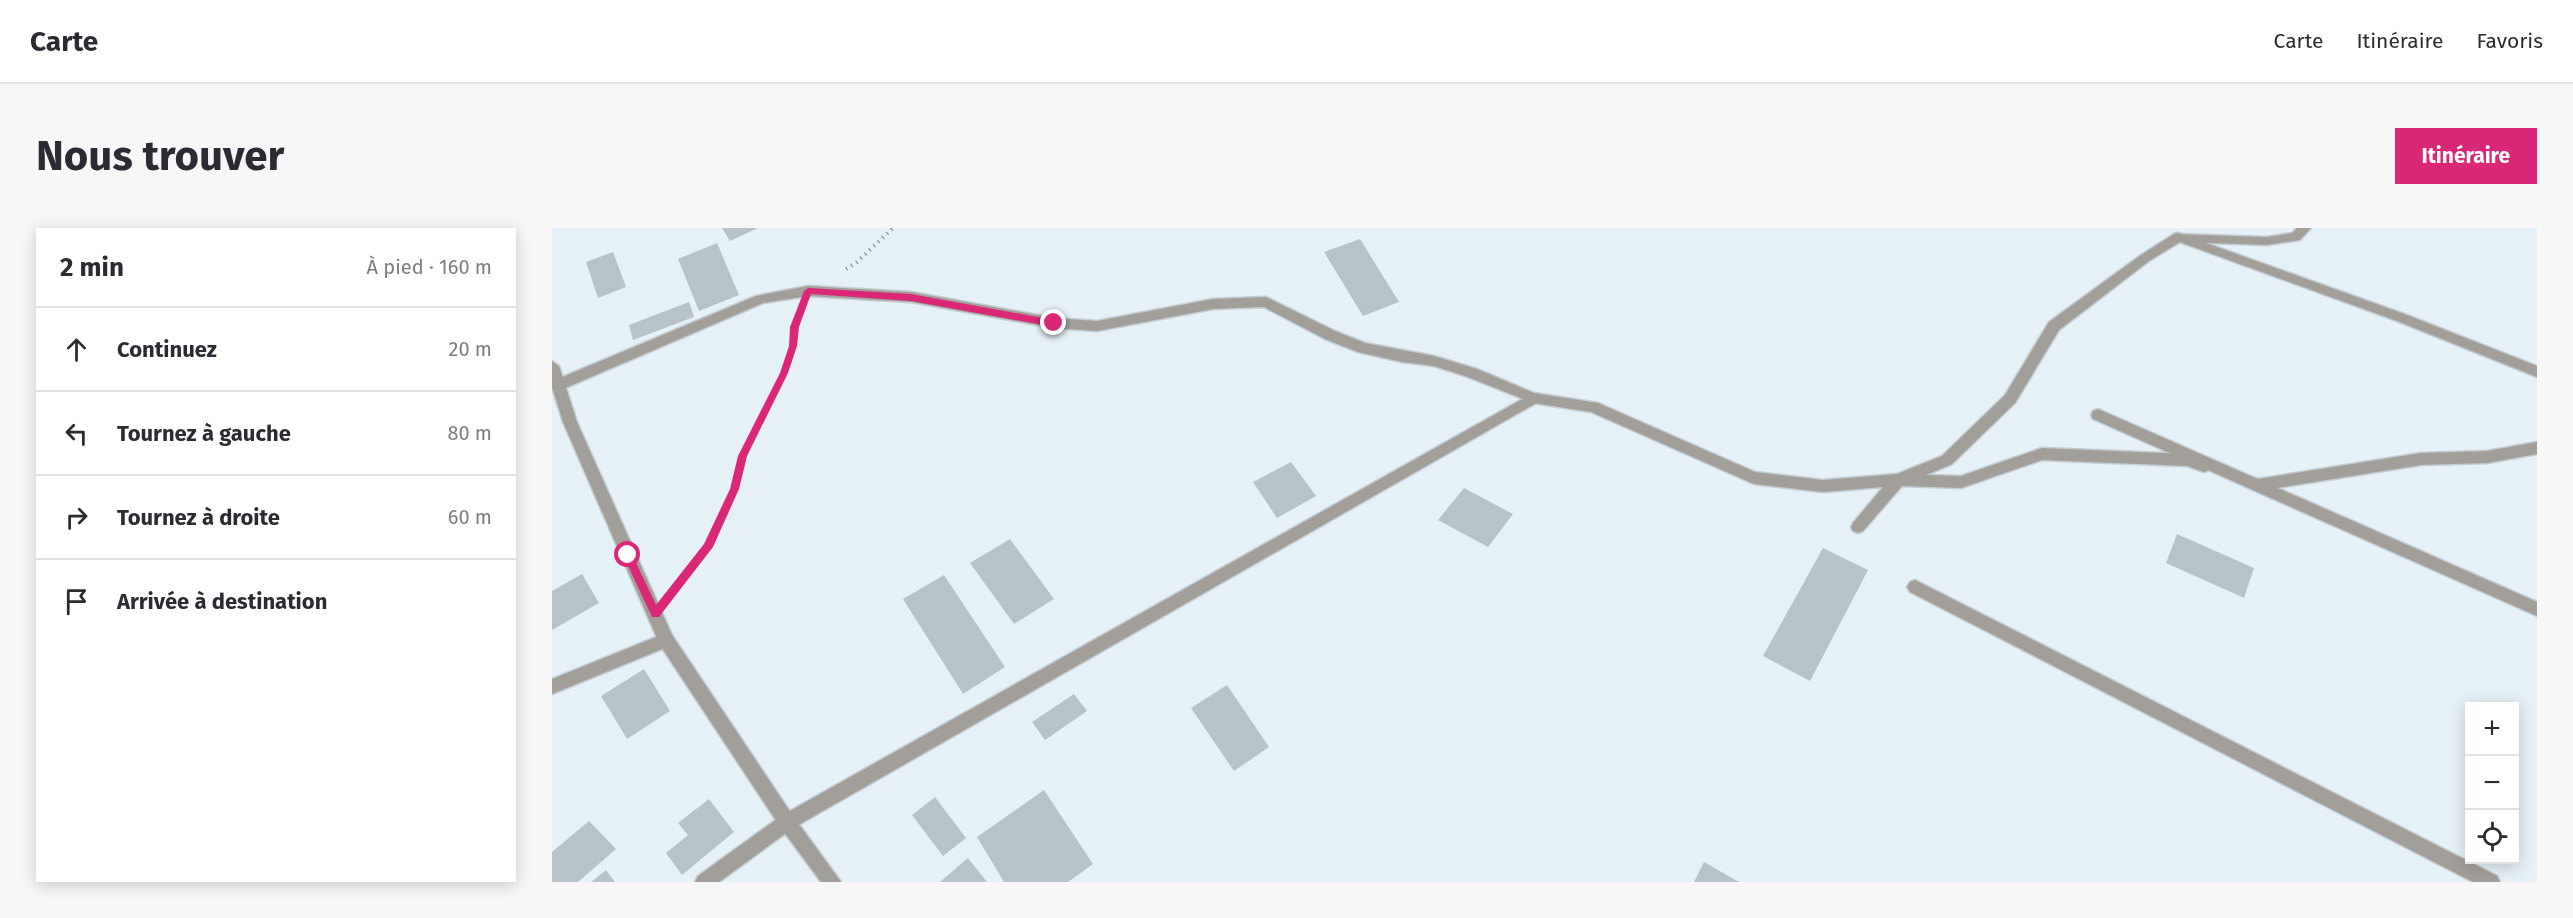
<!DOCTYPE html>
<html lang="fr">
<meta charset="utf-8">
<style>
body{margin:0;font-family:"Fira Sans",sans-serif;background:#f7f7f7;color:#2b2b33}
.controls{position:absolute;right:18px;bottom:18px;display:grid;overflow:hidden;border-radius:0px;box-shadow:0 3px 15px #0003}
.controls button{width:54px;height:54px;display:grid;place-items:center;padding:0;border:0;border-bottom:2px solid #e1e1e2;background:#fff;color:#2b2b33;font:30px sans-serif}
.stop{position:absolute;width:18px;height:18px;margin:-14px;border:4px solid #db2777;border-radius:50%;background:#fff}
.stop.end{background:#db2777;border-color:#fff;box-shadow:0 2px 6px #0008}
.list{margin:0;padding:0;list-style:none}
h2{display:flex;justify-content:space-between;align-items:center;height:78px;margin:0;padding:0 24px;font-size:26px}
h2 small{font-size:20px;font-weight:400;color:#7c7c81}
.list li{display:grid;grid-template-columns:39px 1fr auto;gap:18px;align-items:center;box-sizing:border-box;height:84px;padding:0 24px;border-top:2px solid #e1e1e2}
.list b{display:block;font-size:22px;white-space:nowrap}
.list em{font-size:20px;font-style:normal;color:#7c7c81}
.icon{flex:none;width:33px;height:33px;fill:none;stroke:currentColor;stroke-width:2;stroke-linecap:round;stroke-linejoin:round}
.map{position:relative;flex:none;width:1985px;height:654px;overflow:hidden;border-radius:0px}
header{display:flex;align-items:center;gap:36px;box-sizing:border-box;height:84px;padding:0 30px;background:#fff;border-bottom:2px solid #e1e1e2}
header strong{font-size:28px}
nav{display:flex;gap:33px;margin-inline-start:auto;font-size:21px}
.intro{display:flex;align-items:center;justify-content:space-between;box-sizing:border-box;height:144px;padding:0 36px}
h1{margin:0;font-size:42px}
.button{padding:15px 27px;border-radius:0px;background:#db2777;color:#fff;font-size:21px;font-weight:700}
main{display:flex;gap:36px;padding:0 36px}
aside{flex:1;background:#fff;border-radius:0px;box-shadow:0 3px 15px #0003}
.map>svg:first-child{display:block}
.building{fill:#b8c3c9}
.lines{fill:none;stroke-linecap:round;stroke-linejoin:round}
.pedestrian-casing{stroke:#c3cdd2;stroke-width:3}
.minor-casing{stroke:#c3cdd2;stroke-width:3}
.tertiary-casing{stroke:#c3cdd2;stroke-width:3}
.path{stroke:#969ea2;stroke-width:4;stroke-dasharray:1.5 4.5;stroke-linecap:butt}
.pedestrian{fill:#a29f9b;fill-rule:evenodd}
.minor{fill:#a29f9b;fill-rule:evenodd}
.tertiary{fill:#a29f9b;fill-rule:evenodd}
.route{fill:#db2777}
</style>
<header>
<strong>Carte</strong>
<nav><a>Carte</a><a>Itinéraire</a><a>Favoris</a></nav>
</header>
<div class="intro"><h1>Nous trouver</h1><a class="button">Itinéraire</a></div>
<main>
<aside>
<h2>2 min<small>À pied · 160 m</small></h2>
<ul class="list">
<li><svg class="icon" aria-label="ahead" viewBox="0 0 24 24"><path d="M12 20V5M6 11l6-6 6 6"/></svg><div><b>Continuez</b></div><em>20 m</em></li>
<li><svg class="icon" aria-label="left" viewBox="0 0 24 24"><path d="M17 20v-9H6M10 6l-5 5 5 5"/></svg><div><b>Tournez à gauche</b></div><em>80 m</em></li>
<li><svg class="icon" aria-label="right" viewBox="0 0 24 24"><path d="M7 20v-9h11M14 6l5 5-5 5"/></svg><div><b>Tournez à droite</b></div><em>60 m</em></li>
<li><svg class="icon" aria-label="arrive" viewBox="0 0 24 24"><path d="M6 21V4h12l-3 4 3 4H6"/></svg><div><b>Arrivée à destination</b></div></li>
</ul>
</aside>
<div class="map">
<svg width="1985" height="654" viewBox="0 0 1985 654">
<rect width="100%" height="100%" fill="#e6f1f7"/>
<!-- building -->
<path class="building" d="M 170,0 L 206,0 L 178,13 Z
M 808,11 L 847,74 L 811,88 L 772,24 Z
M 165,15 L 187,67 L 147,83 L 126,31 Z
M 61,24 L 74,59 L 46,70 L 34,34 Z
M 137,74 L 142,89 L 81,112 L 77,97 Z
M 739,234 L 764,268 L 725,290 L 701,254 Z
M 912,260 L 961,286 L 936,319 L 886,292 Z
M 1625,306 L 1702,340 L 1692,370 L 1614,335 Z
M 458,311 L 502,371 L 462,396 L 418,335 Z
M 1271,320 L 1316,342 L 1258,453 L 1211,428 Z
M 30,346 L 47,375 L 0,402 L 0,363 Z
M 392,347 L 453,439 L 411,466 L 351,371 Z
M 92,441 L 118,483 L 75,511 L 49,468 Z
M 675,457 L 717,519 L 682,543 L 639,480 Z
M 522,466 L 535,483 L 493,512 L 480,494 Z
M 492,562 L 541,636 L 516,654 L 452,654 L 425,609 Z
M 383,569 L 414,610 L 391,628 L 360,587 Z
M 157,571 L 182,604 L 130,647 L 114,625 L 136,607 L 126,595 Z
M 37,593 L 64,621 L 26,654 L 0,654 L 0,624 Z
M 416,630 L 435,654 L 388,654 Z
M 1152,634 L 1187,654 L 1142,654 Z
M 54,642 L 63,654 L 39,654 Z"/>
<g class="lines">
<!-- pedestrian casing -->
<g class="pedestrian-casing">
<path id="pedestrian" d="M 1745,0 L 1759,0 L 1748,12 L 1715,17 L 1628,14 L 1597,33 L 1507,102 L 1463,175 L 1400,236 L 1374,247 L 1409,248 L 1490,220 L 1635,226 L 1657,234 L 1659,238 L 1657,242 L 1652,244 L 1635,238 L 1490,232 L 1409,260 L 1350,258 L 1311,303 L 1306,305 L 1301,303 L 1299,299 L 1301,295 L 1331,259 L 1271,264 L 1202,256 L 1039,184 L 981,175 L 916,149 L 882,138 L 850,134 L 806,124 L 773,111 L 712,79 L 661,81 L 545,103 L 502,100 L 359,74 L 256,68 L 211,75 L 11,161 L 6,162 L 0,159 L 1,153 L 204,68 L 256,58 L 359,64 L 502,90 L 545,93 L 661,71 L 714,69 L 783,103 L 813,115 L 882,128 L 925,141 L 982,165 L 1046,175 L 1203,244 L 1271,252 L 1345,246 L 1390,228 L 1453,167 L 1497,94 L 1589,27 L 1622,6 L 1715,9 L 1740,5 Z
M 1985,214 L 1985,226 L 1935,235 L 1869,237 L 1706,263 L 1693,258 L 1691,254 L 1693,250 L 1698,248 L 1706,251 L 1869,225 L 1935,223 Z"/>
</g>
<!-- minor casing -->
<g class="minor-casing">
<path id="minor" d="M 1626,5 L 1855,87 L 1985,138 L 1985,149 L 1845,93 L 1622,12 L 1620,9 L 1622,6 Z
M 981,165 L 986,166 L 988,170 L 986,174 L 241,600 L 167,654 L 143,654 L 146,648 L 229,588 Z
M 1546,181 L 1985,374 L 1985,388 L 1541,191 L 1539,187 L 1541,183 Z
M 1363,352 L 1945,648 L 1948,654 L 1921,654 L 1358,364 L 1355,359 L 1358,354 Z
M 114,405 L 120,407 L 122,412 L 120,417 L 0,466 L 0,451 Z"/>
</g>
<!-- tertiary casing -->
<g class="tertiary-casing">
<path id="tertiary" d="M 0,133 L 7,138 L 25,194 L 120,407 L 241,588 L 289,654 L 269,654 L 229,600 L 108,417 L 11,194 L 0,159 Z"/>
</g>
<!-- path -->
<path class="path" d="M 294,41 L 305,34 L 341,0
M 120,364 L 156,319 L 182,261 L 191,228 L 232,145 L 241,119 L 242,99 L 247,88"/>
<!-- pedestrian -->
<use href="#pedestrian" class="pedestrian"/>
<!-- minor -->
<use href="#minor" class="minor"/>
<!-- tertiary -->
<use href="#tertiary" class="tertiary"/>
</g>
<!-- route -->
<path class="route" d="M 256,60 L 359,66 L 502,92 L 506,95 L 502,99 L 359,73 L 259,66 L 247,99 L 245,118 L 236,145 L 195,228 L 187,261 L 161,319 L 107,389 L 100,389 L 71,327 L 72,324 L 79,324 L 104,377 L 152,316 L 178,261 L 186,228 L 228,145 L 237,118 L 238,99 L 252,63 Z"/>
</svg>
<div class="controls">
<button>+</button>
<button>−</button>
<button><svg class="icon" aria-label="locate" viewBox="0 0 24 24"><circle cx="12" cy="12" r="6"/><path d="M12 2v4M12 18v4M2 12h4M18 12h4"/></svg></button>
</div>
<div class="stop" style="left:76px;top:327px"></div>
<div class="stop end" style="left:502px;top:95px"></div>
</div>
</main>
